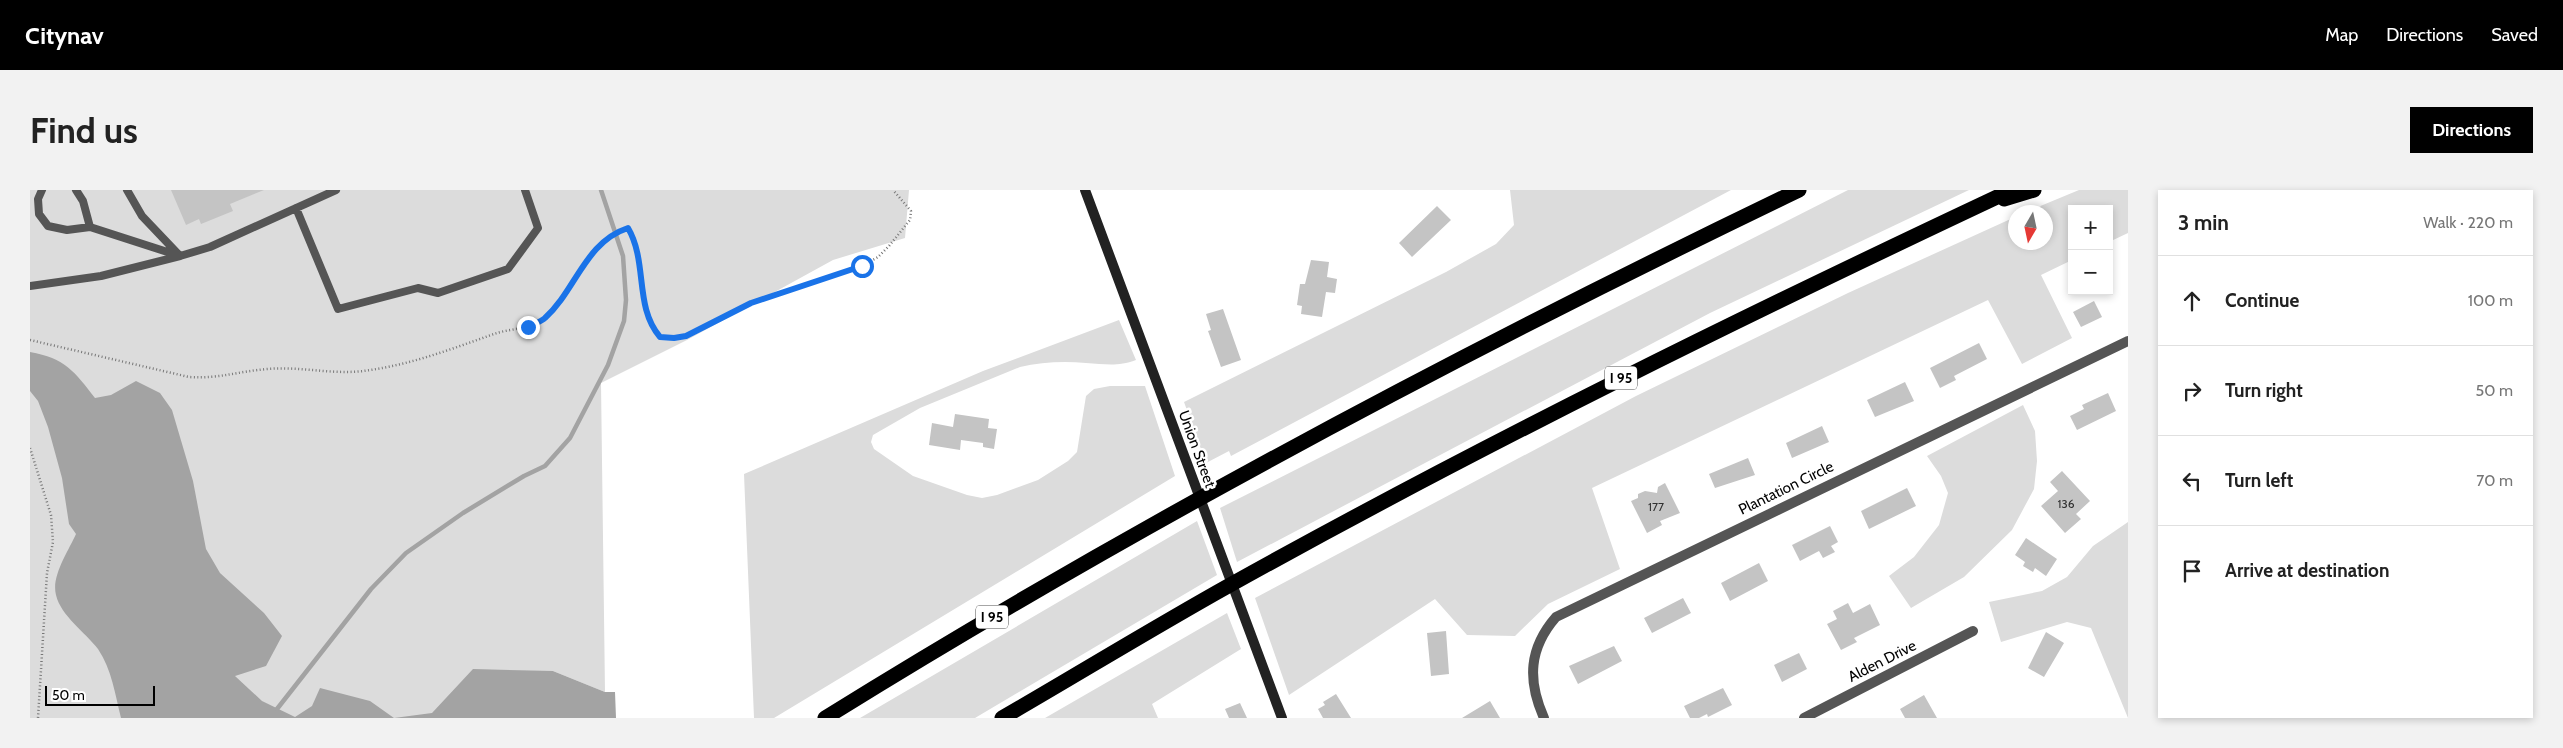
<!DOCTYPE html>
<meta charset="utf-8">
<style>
body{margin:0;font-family:Cabin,sans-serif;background:#f2f2f2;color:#222}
.controls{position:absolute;right:15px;top:15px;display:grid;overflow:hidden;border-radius:0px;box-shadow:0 2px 8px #0003}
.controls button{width:45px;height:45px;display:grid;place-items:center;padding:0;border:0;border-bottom:1px solid #e0e0e0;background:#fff;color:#222;font:25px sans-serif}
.compass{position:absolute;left:1978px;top:15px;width:45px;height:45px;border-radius:50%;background:#fff;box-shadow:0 2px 8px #0003;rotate:189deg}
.scale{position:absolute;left:15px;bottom:12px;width:110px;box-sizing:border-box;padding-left:5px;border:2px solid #000;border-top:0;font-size:14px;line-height:18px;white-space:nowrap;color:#000;-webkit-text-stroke:4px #fff;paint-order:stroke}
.stop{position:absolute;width:15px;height:15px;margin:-11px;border:4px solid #1a73e8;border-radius:50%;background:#fff}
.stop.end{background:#1a73e8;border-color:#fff;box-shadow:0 1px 5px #0008}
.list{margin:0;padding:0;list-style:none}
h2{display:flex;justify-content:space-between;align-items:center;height:65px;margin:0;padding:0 20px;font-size:21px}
h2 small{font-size:16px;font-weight:400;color:#767676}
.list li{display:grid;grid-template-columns:32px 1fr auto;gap:15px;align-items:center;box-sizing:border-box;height:90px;padding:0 20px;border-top:1px solid #e0e0e0}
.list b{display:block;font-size:19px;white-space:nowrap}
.list em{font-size:16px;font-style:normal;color:#767676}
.icon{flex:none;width:28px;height:28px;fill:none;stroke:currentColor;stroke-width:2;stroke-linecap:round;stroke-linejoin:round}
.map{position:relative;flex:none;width:2098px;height:528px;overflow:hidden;border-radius:0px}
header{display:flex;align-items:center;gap:30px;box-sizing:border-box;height:70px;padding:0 25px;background:#000;color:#fff}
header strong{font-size:24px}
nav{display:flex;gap:28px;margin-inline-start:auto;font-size:18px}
.intro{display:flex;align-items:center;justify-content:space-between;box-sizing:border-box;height:120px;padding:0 30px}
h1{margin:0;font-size:35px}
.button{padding:12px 22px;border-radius:0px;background:#000;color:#fff;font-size:18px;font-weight:700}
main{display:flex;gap:30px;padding:0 30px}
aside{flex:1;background:#fff;border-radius:0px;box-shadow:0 2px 8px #0003}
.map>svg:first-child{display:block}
.green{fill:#dcdcdc}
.water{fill:#a3a3a3}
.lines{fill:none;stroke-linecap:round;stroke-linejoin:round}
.stream{stroke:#a3a3a3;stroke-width:4.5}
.building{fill:#c4c4c4}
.path{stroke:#777;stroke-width:2.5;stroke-dasharray:1 2.5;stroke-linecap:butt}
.lane{stroke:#555;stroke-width:8}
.street{stroke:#555;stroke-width:10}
.secondary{stroke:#222;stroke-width:10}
.highway{stroke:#000;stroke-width:15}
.route{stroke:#1a73e8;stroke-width:6}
.labels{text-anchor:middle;stroke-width:5;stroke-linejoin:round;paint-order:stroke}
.number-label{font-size:12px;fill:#313131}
.shield{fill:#fff;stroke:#4c4c4c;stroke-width:1}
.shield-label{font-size:14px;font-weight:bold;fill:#000}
.street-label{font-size:15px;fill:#000;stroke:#fff}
</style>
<header>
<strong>Citynav</strong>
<nav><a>Map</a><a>Directions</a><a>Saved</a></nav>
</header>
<div class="intro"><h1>Find us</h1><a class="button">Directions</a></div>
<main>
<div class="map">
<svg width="2098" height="528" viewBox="0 0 2098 528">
<rect width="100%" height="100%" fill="#fff"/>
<!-- green -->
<path class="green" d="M 0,0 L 879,0 L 875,48 L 803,70 L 657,150 L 571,193 L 575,502 L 523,481 L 400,528 L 0,528 Z
M 1480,0 L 1701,0 L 1201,266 L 1199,261 L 1176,273 L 1154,212 L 1416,82 L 1466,54 L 1484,35 Z
M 1818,0 L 1939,0 L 1680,123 L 1207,372 L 1190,318 Z
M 2049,0 L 2098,0 L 2098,43 L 2079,52 L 2079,19 L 2042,19 L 2042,70 L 2011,85 L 2042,148 L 1992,174 L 1958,110 L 1562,298 L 1590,379 L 1518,414 L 1485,446 L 1437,445 L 1405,409 L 1259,505 L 1225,408 L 1606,206 L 1818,103 L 1985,27 L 1986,52 L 2016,52 L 2016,22 L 1996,22 Z
M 1089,130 L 1106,170 C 1087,177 1075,174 1056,173 C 1034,171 1011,172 990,177 L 890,218 L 843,245 L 841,252 L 844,259 L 883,286 L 937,305 L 952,308 L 967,305 L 1008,290 L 1038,271 L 1047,262 L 1056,206 L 1064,199 L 1080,196 L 1115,196 L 1145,286 L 744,528 L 724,528 L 714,284 L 953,181 Z
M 1993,215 L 2005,241 L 2007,271 L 2004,299 L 1982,340 L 1934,387 L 1881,418 L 1859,386 L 1884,367 L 1909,335 L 1918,303 L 1911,286 L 1897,266 Z
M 1167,331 L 1187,385 L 945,528 L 830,528 Z
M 2098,332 L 2098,528 L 2061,438 L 2037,432 L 1971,452 L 1959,412 L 2012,401 L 2037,387 L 2063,356 Z
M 1197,423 L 1211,459 L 1122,514 L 1128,528 L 1015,528 Z"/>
<!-- water -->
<path class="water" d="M 0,162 C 35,168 45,182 65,208 L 81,205 L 106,191 L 130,203 L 142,220 L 163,291 L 176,359 L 190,383 L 234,423 L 252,446 L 236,476 L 205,486 L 232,511 L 265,527 L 282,516 L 290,498 L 340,511 L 364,528 L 402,523 L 443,479 L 523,481 L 575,502 L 585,502 L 586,528 L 91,528 C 85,504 82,480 68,459 C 55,442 31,426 26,405 C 21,386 39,360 46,344 L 39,334 L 32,288 L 18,237 L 8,211 L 0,201 Z"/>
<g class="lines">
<!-- stream -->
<path class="stream" d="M 247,519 L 341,399 L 376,363 L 433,323 L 494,286 L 515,276 L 540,248 L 578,175 L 594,131 L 596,110 L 593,66 L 571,0"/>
</g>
<!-- building -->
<path class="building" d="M 141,0 L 234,0 L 200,14 L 203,21 L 171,34 L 169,29 L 156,35 Z
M 1407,16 L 1421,30 L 1382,67 L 1369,53 Z
M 1281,70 L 1299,72 L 1297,87 L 1307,89 L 1305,103 L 1296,102 L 1292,127 L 1271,124 L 1272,116 L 1267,115 L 1270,94 L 1275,94 Z
M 2064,111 L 2072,127 L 2051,137 L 2043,122 Z
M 1193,119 L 1211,170 L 1191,177 L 1178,141 L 1181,140 L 1176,124 Z
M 1949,153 L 1957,169 L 1924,186 L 1926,190 L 1910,198 L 1900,178 Z
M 1875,192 L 1884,211 L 1845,227 L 1837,210 Z
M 2078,203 L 2086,221 L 2047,240 L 2040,226 L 2054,219 L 2052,215 Z
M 925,224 L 959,229 L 958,238 L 967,239 L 964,259 L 953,257 L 953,253 L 931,250 L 930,260 L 899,255 L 902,233 L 923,237 Z
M 1792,236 L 1799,252 L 1762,268 L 1756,253 Z
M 1718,268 L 1725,285 L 1685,298 L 1679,284 Z
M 2032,281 L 2060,311 L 2046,324 L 2051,329 L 2035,343 L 2011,316 L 2028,301 L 2020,292 Z
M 1635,293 L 1650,323 L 1630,331 L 1632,335 L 1617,343 L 1601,311 L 1608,308 L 1608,304 L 1615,301 L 1627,303 L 1628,297 Z
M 1877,298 L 1886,316 L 1839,339 L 1831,321 Z
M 1800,336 L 1808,352 L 1801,356 L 1805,362 L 1793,368 L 1789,361 L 1770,371 L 1762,355 Z
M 1996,348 L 2027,369 L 2016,386 L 2005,378 L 2003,382 L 1993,376 L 1995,372 L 1985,365 Z
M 1729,373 L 1738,391 L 1700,411 L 1691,393 Z
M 1653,408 L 1661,423 L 1622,443 L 1614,428 Z
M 1818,413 L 1823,423 L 1840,414 L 1850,435 L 1824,448 L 1827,452 L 1811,460 L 1797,434 L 1807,429 L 1803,421 Z
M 1416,441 L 1419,484 L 1401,486 L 1397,443 Z
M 2016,442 L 2034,453 L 2014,487 L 1998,478 Z
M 1584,456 L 1592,471 L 1548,494 L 1539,476 Z
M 1769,463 L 1777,479 L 1752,492 L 1744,475 Z
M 1693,498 L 1702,515 L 1678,527 L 1677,524 L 1669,528 L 1660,528 L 1654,516 Z
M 1306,504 L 1321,528 L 1293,528 L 1288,519 L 1295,515 L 1293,512 Z
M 1894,505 L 1907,528 L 1875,528 L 1870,519 Z
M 1460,511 L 1470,528 L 1432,528 Z
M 1210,513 L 1217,528 L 1199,528 L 1195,519 Z"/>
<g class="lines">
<!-- path -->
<path class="path" d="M 0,150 L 159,187 C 190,189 209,181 238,179 C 272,176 307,186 340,180 C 383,174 424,158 464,144 C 480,138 501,140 515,128 C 548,101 552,53 598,38 C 618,72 603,117 630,147 L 644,148 L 656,146 L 721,113 L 832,76 L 848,67 L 859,56 L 880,30 L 881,21 L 863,0
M 0,258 L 21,325 L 23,352 L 17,383 L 8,528"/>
<!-- lane -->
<path class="lane" d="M 46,0 L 53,11 L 60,37
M 97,0 L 112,26 L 150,66 L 180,57 L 306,0
M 266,18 L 308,119 L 388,98 L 408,103 L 478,79 L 508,38 L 495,0
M 0,96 L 71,86 L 150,66 L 60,37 L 37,40 L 18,36 L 9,24 L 8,9 L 12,0"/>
<!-- street -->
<path class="street" d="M 1514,528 C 1497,490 1499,458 1526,427 L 2098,151
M 1774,528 L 1943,441"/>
<!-- secondary -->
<path class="secondary" d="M 1055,0 L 1252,528"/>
<!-- highway -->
<path class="highway" d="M 1974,9 L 2004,0
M 795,528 C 1109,333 1436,160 1769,0
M 972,528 C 1048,484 1123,438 1200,395 C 1455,253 1718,124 1982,0"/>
</g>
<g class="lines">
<!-- route -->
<path class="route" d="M 498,137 C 503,134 511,132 515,128 C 546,100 555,52 598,38 C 618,72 604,117 630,147 L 644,148 L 656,146 L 721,113 L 832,76"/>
</g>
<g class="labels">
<!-- number labels -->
<g class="number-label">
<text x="2036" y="318">136</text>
<text x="1626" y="321">177</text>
</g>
<!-- shield labels -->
<g class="shield">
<rect x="1575" y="176.5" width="32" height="23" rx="4"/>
<rect x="946" y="415.5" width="32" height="23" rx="4"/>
</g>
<g class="shield-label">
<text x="1591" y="193">I 95</text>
<text x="962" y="432">I 95</text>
</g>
<!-- street labels -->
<g class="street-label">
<text transform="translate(1167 259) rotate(70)" y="5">Union Street</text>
<text transform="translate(1756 298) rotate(-26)" y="5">Plantation Circle</text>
<text transform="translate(1852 471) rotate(-27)" y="5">Alden Drive</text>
</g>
</g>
</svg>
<div class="controls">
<button>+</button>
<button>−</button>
</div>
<svg class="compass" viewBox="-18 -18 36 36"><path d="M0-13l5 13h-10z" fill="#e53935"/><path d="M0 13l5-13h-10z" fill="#767676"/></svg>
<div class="scale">50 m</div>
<div class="stop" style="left:832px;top:76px"></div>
<div class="stop end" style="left:498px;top:137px"></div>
</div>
<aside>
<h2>3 min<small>Walk · 220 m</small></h2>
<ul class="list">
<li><svg class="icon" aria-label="ahead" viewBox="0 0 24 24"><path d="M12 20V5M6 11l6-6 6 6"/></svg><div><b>Continue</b></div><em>100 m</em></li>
<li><svg class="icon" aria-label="right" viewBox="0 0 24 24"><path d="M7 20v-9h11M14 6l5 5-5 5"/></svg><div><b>Turn right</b></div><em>50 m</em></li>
<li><svg class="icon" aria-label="left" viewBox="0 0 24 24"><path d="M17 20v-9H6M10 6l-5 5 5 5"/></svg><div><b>Turn left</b></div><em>70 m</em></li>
<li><svg class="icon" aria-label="arrive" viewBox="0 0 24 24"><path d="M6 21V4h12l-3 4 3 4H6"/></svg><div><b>Arrive at destination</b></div></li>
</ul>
</aside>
</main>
